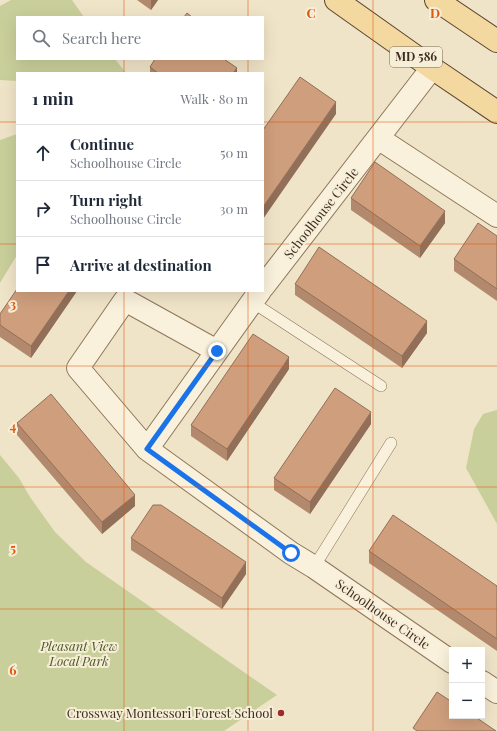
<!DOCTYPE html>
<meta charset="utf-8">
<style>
body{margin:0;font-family:"Playfair Display",serif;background:#f6f6f7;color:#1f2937}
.controls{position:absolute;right:12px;bottom:12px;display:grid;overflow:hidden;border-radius:0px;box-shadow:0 4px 16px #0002}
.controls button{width:36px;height:36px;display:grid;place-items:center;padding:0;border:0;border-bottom:1px solid #e0e1e3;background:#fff;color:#1f2937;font:20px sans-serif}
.stop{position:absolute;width:12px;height:12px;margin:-9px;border:3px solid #1a73e8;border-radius:50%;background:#fff}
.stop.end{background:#1a73e8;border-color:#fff;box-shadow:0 1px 4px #0008}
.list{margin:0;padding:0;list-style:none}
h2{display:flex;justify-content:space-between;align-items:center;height:52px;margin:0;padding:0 16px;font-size:17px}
h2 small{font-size:13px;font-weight:400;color:#747a83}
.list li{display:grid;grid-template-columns:26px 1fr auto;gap:12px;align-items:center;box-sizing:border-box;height:56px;padding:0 16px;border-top:1px solid #e0e1e3}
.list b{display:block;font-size:15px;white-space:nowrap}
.list p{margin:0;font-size:13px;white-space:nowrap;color:#747a83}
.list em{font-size:13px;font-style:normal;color:#747a83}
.icon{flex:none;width:22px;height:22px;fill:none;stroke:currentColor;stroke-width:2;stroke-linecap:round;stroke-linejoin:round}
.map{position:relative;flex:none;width:497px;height:731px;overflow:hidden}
.search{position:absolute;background:#fff;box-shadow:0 4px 16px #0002;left:16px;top:16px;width:248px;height:44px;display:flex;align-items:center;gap:10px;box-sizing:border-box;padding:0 14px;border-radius:0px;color:#747a83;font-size:15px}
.panel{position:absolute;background:#fff;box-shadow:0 4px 16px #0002;left:16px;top:72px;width:248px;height:220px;border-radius:0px}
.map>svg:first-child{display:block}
.green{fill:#c9cf9b}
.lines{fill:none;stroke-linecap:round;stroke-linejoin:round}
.service-casing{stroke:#8d765c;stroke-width:12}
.minor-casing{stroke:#8d765c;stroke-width:24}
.primary-casing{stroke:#5b4430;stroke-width:24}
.service{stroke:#faf1dc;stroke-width:11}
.minor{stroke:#faf1dc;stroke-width:22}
.primary{stroke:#f3d9a0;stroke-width:22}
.wall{fill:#b2896c}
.shaded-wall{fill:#916f58}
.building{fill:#cf9f7d;stroke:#916f58}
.route{stroke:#1a73e8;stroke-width:5}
.grid{fill:none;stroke:#df570d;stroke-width:1;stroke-opacity:0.55}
.poi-dot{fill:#9e2a2b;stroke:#f7eed8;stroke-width:1.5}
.labels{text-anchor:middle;stroke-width:4;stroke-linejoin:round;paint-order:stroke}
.shield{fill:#f7eed8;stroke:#756857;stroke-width:1}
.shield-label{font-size:12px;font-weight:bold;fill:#3d2e20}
.street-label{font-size:13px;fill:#3d2e20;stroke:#f7eed8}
.park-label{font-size:13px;font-style:italic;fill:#4d5a26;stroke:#f7eed8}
.poi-label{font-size:13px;fill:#3d2e20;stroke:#f7eed8;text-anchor:end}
.grid-label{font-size:13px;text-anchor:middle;font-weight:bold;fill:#df570d;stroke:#f7eed8;stroke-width:4;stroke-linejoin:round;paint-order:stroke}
</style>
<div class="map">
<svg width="497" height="731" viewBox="0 0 497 731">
<rect width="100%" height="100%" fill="#f0e4c8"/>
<!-- green -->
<path class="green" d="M 11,0 L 72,0 L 84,17 L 17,17 L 17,59 L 115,59 L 126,73 L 17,73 L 17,81 L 0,80 L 0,6 Z
M 17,134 L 17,255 L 0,283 L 0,140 Z
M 497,410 L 497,524 L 466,468 L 474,429 L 483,414 Z
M 0,455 L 19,478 L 30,497 L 55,532 L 86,562 L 277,695 L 224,731 L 0,731 Z"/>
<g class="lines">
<!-- service casing -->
<g class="service-casing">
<path id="service" d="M 252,302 L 381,386
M 314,567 L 391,443"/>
</g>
<!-- minor casing -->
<g class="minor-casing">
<path id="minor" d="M 378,138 L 497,216
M 263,287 L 432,68
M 260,291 L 147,449 L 291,553 L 314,567 L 452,662
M 147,449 L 78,368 L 125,300 L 217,351
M 482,682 L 497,692"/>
</g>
<!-- primary casing -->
<g class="primary-casing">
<path id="primary" d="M 336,0 L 432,68 L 497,112
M 436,0 L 497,41"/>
</g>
<!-- service -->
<use href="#service" class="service"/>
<!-- minor -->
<use href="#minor" class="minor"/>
<!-- primary -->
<use href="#primary" class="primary"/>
</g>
<!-- wall -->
<path class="wall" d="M 137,0 L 158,0 L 151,10 Z
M 150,67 L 237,73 L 150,73 Z
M 351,198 L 445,223 L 420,258 L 351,210 Z
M 497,236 L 497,301 L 454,271 L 454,259 Z
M 295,284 L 427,333 L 402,368 L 295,295 Z
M 17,291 L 77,291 L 31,358 L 0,337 L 0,314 Z
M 289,369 L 227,461 L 191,436 L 191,425 Z
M 17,423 L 135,506 L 102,534 L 17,435 Z
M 371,424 L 310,514 L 274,490 L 274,478 Z
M 131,538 L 246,574 L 222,609 L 131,550 Z
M 369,551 L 497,586 L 497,651 L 369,563 Z"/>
<!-- shaded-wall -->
<path class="shaded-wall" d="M 151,0 L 158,0 L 151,10 Z
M 237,68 L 237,73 L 233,73 Z
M 336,102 L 336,114 L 263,219 L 263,207 Z
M 445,211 L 445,223 L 420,258 L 420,246 Z
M 69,291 L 77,291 L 31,358 L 31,346 Z
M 427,321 L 427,333 L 402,368 L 402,356 Z
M 289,357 L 289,369 L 227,461 L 227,449 Z
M 371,412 L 371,424 L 310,514 L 310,502 Z
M 135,495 L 135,506 L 102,534 L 102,522 Z
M 246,562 L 246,574 L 222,609 L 222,598 Z"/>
<!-- building -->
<path class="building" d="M 187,13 L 192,17 L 184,17 Z
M 155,59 L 224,59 L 237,68 L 233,73 L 158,73 L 150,67 Z
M 300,77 L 336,102 L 263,207 L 263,130 Z
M 375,162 L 445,211 L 420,246 L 351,198 Z
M 478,223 L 497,236 L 497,289 L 454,259 Z
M 319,247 L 427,321 L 402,356 L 295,284 Z
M 17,289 L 17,291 L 69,291 L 31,346 L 0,325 L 0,314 Z
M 253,334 L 289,357 L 227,449 L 191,425 Z
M 335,388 L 371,412 L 310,502 L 274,478 Z
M 51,394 L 135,495 L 102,522 L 17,423 Z
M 153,505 L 161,505 L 246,562 L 222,598 L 131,538 Z
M 393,515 L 497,586 L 497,639 L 369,551 Z
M 437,692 L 452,702 L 452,716 L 474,716 L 496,731 L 417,731 L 413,728 Z"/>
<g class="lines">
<!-- route -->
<path class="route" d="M 217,351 L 147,449 L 291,553"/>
</g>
<!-- grid -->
<path class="grid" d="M 124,0 L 124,17M 248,0 L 248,17M 373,0 L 373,731M 124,59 L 124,73M 248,59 L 248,73M 0,122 L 17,122M 263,122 L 497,122M 0,244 L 17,244M 263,244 L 497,244M 124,291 L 124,731M 248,291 L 248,731M 0,366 L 497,366M 0,487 L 497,487M 0,609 L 497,609"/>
<!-- markers -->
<circle class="poi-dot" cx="281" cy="713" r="4"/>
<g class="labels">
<!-- shield labels -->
<rect class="shield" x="390" y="47" width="52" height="20" rx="3"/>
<g class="shield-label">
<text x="416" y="61">MD 586</text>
</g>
<!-- street labels -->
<g class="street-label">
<text transform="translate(321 213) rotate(-52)" y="5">Schoolhouse Circle</text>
<text transform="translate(383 614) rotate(35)" y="5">Schoolhouse Circle</text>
</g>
<!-- park labels -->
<g class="park-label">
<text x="79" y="651">Pleasant View<tspan x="79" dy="15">Local Park</tspan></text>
</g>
<!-- poi labels -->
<g class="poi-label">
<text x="273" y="718">Crossway Montessori Forest School</text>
</g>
</g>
<g class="grid-label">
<text x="311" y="18">C</text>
<text x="435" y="18">D</text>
<text x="13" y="309">3</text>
<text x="13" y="431">4</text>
<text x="13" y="553">5</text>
<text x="13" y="675">6</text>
</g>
</svg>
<div class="controls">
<button>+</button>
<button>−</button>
</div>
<div class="stop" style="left:291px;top:553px"></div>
<div class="stop end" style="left:217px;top:351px"></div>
<div class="search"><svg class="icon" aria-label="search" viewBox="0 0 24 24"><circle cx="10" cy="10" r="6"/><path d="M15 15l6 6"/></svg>Search here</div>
<section class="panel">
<h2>1 min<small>Walk · 80 m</small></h2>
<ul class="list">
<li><svg class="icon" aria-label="ahead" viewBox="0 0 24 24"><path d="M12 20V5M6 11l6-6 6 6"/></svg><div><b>Continue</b><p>Schoolhouse Circle</p></div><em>50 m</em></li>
<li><svg class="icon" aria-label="right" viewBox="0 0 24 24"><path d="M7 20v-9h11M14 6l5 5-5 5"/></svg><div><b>Turn right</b><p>Schoolhouse Circle</p></div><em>30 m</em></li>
<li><svg class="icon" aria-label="arrive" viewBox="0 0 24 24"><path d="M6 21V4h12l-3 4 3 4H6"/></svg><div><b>Arrive at destination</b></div></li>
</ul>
</section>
</div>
